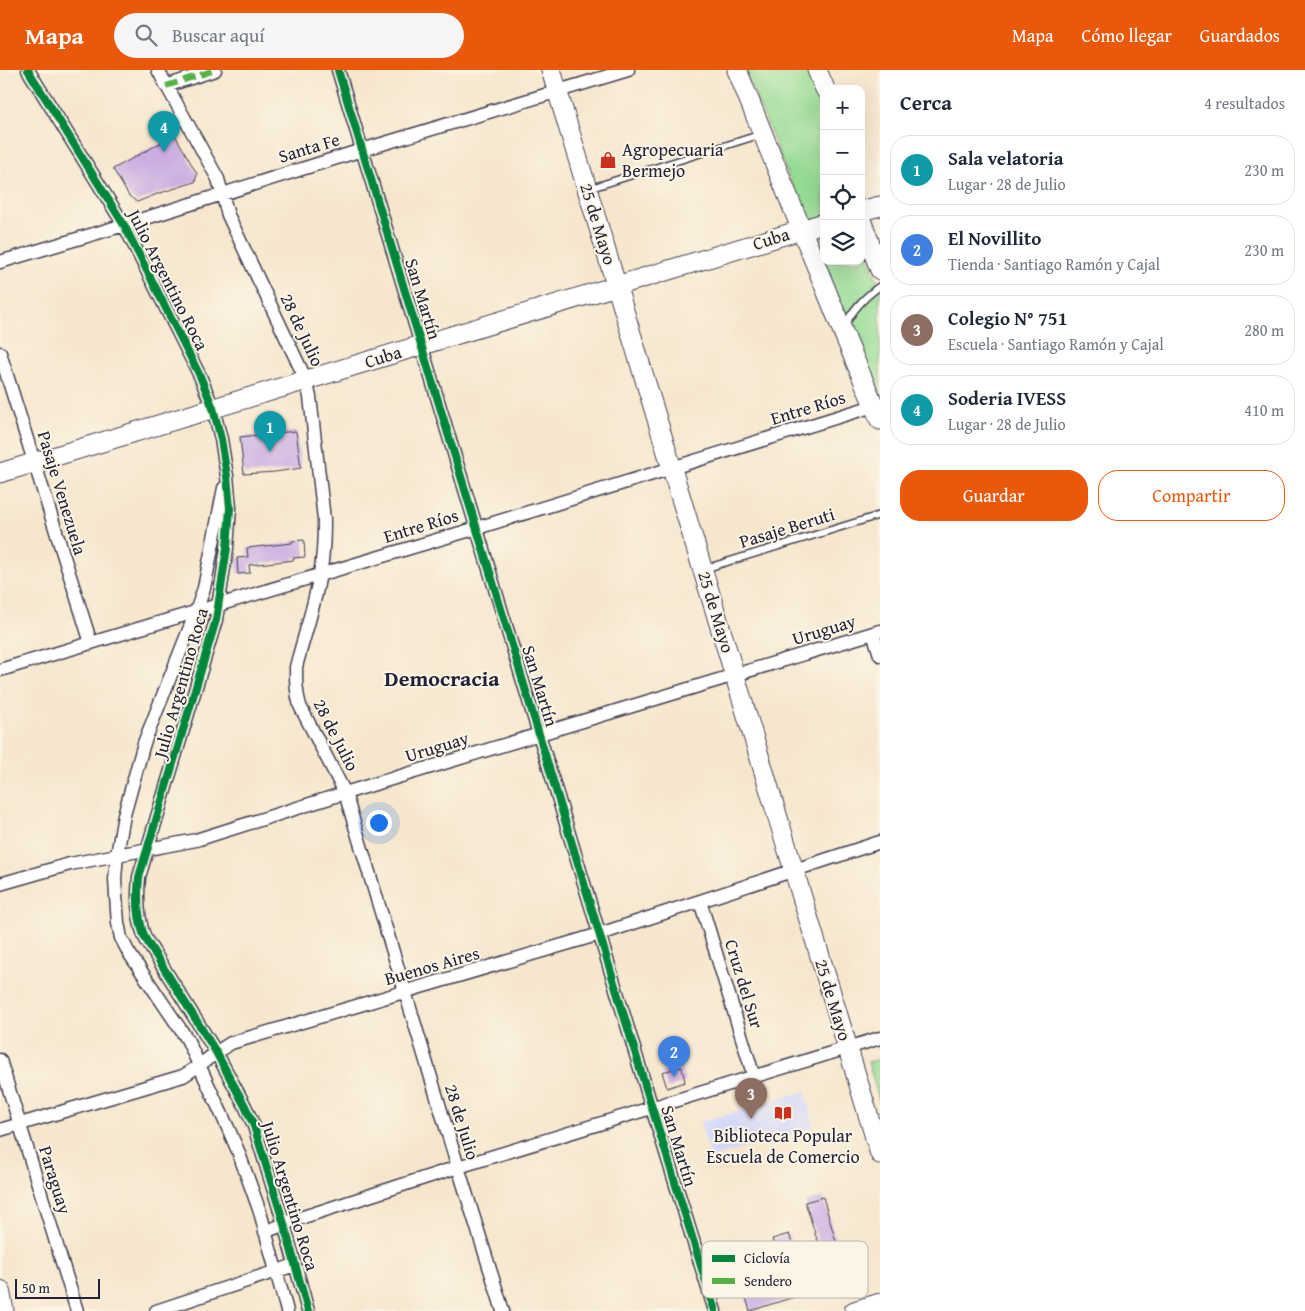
<!DOCTYPE html>
<html lang="es">
<meta charset="utf-8">
<style>
body{margin:0;font-family:"Gentium Book Plus",serif;background:#f6f6f7;color:#1f2937}
.controls{position:absolute;right:15px;top:15px;display:grid;overflow:hidden;border-radius:10px;box-shadow:0 5px 20px #0002}
.controls button{width:45px;height:45px;display:grid;place-items:center;padding:0;border:0;border-bottom:1px solid #e0e1e3;background:#fff;color:#1f2937;font:25px sans-serif}
.scale{position:absolute;left:15px;bottom:12px;width:85px;box-sizing:border-box;padding-left:5px;border:2px solid #22223b;border-top:0;font-size:14px;line-height:18px;white-space:nowrap;color:#22223b;-webkit-text-stroke:4px #fcf5e5;paint-order:stroke}
.you{position:absolute;left:378px;top:752px;width:18px;height:18px;margin:-12px;border:4px solid #fff;border-radius:50%;background:#1a73e8;box-shadow:0 0 0 8px #1a73e833}
.badge{display:grid;place-items:center;width:32px;height:32px;border-radius:50%;background:#ea580c;color:#fff;font-size:16px;font-weight:700}
.pin{position:absolute;translate:-50% -41px;filter:drop-shadow(0 1px 2px #0008)}
.pin::after{content:'';position:absolute;top:26px;width:18px;height:15px;background:inherit;clip-path:polygon(0 0,100% 0,50% 100%)}
.list{margin:0;padding:0;list-style:none}
h2{display:flex;justify-content:space-between;align-items:center;height:65px;margin:0;padding:0 20px;font-size:21px}
h2 small{font-size:16px;font-weight:400;color:#747a83}
.list li{display:grid;grid-template-columns:32px 1fr auto;gap:15px;align-items:center;box-sizing:border-box;height:70px;margin:0 10px 10px;padding:0 10px;border:1px solid #e0e1e3;border-radius:20px}
.list b{display:block;font-size:19px;white-space:nowrap}
.list p{margin:0;font-size:16px;white-space:nowrap;color:#747a83}
.list em{font-size:16px;font-style:normal;color:#747a83}
.actions{display:flex;gap:10px;padding:15px 20px}
.actions a{flex:1;padding:11px 0;border:1px solid #ea580c;border-radius:20px;text-align:center;font-size:18px;color:#ea580c}
.actions .main{background:#ea580c;color:#fff}
.icon{flex:none;width:28px;height:28px;fill:none;stroke:currentColor;stroke-width:2;stroke-linecap:round;stroke-linejoin:round}
.map{position:relative;flex:none;width:880px;height:1241px;overflow:hidden}
header{display:flex;align-items:center;gap:30px;box-sizing:border-box;height:70px;padding:0 25px;background:#ea580c;color:#fff}
header strong{font-size:24px}
nav{display:flex;gap:28px;margin-inline-start:auto;font-size:18px}
.search{width:350px;height:45px;background:#f6f6f7;display:flex;align-items:center;gap:12px;box-sizing:border-box;padding:0 18px;border-radius:28px;color:#747a83;font-size:19px}
main{display:flex}
aside{flex:1;background:#fff}
.map>svg:first-child{display:block}
.built{fill:#d4d8f9}
.green{fill:#96db94;stroke:#5c7e68}
.building{fill:#cbafe2}
.lines{fill:none;stroke-linecap:round;stroke-linejoin:round}
.lane-casing{stroke:#423f51;stroke-width:9}
.street-casing{stroke:#423f51;stroke-width:15}
.secondary-casing{stroke:#423f51;stroke-width:21}
.lane{stroke:#fff;stroke-width:6}
.street{stroke:#fff;stroke-width:12}
.secondary{stroke:#fff;stroke-width:19}
.quiet{stroke:#55b146;stroke-width:6;stroke-dasharray:12 6;stroke-linecap:butt}
.cycleway-casing{stroke:#fcf5e5;stroke-width:11}
.cycleway{stroke:#00873e;stroke-width:8}
.labels{text-anchor:middle;stroke-width:4;stroke-linejoin:round;paint-order:stroke}
.street-label{font-size:18px;fill:#22223b;stroke:#fcf5e5}
.poi-label{font-size:18px;fill:#22223b;stroke:#fcf5e5;text-anchor:start}
.district-label{font-size:22px;font-weight:bold;fill:#22223b;stroke:#fcf5e5}
.key{fill:#fcf5e5;stroke:#bbb6b2;stroke-width:1}
.key-label{font-size:14px;fill:#22223b}
</style>
<header>
<strong>Mapa</strong>
<div class="search"><svg class="icon" aria-label="search" viewBox="0 0 24 24"><circle cx="10" cy="10" r="6"/><path d="M15 15l6 6"/></svg>Buscar aquí</div>
<nav><a>Mapa</a><a>Cómo llegar</a><a>Guardados</a></nav>
</header>
<main>
<div class="map">
<svg width="880" height="1241" viewBox="0 0 880 1241">
<rect width="100%" height="100%" fill="#fcf5e5"/>
<filter id="ink" filterUnits="userSpaceOnUse"><feTurbulence type="fractalNoise" baseFrequency=".02" numOctaves="2"/><feDisplacementMap in="SourceGraphic" scale="10" xChannelSelector="R" yChannelSelector="G"/><feConvolveMatrix kernelMatrix="1 2 1 2 8 2 1 2 1" color-interpolation-filters="sRGB"/></filter>
<filter id="wash" filterUnits="userSpaceOnUse"><feTurbulence type="fractalNoise" baseFrequency=".0096" numOctaves="4" result="noise"/><feDisplacementMap in="SourceGraphic" scale="20" xChannelSelector="R" yChannelSelector="G"/><feGaussianBlur stdDeviation="1.12" result="paint"/><feColorMatrix in="noise" values="0 0 0 0 0 0 0 0 0 0 0 0 0 0 0 0 0 1.4 0 .05"/><feComposite in="paint" operator="in"/></filter>
<g filter="url(#wash)">
<rect width="100%" height="100%" fill="#f6e6cd"/>
<!-- built -->
<path class="built" d="M 805,1021 L 814,1057 L 711,1088 L 700,1052 Z"/>
<!-- green -->
<path class="green" d="M 745,0 L 810,0 L 824,34 L 824,191 L 861,191 L 861,169 L 880,217 L 880,330 Z
M 880,989 L 880,1033 L 868,992 Z"/>
<g id="blocks">
<!-- building -->
<path class="building" d="M 175,65 L 197,104 L 195,112 L 157,124 L 137,132 L 129,126 L 113,99 Z
M 296,361 L 301,398 L 275,402 L 244,404 L 240,367 Z
M 304,470 L 305,487 L 293,488 L 294,490 L 249,495 L 250,503 L 238,504 L 237,488 L 248,487 L 247,478 L 292,473 L 292,471 Z
M 682,997 L 685,1012 L 667,1018 L 662,1002 Z
M 823,1127 L 847,1210 L 750,1241 L 732,1181 L 749,1175 L 762,1211 L 783,1204 L 772,1169 L 789,1164 L 800,1198 L 824,1191 L 805,1132 Z"/>
</g>
</g>
<g filter="url(#ink)">
<use href="#blocks" fill-opacity="0" stroke="#423f51" stroke-width="1"/>
<g class="lines">
<!-- lane casing -->
<g class="lane-casing">
<path id="lane" d="M 588,119 L 762,64
M 845,256 C 852,240 866,226 880,216
M 704,499 L 880,445"/>
</g>
<!-- street casing -->
<g class="street-casing">
<path id="street" d="M 28,0 L 124,155 L 200,306 L 213,338 L 221,369 L 227,406 L 230,438 L 227,478 L 216,550 L 139,807 C 137,828 137,848 145,868 L 216,982 L 245,1036 L 254,1056 L 284,1154 L 308,1241
M 158,0 L 218,109 L 228,145 L 306,310 L 310,327 L 324,449 C 324,467 324,485 320,503 C 315,535 304,566 296,597 C 296,611 296,622 300,636 L 345,723 L 458,1097 L 503,1241
M 338,0 L 652,1038 L 715,1241
M 166,16 L 215,0
M 0,192 L 124,155 L 362,80 L 628,0
M 0,283 L 91,573
M 224,418 L 204,518 L 196,542 L 144,673 L 124,745 L 117,785 L 115,809 L 116,826 L 118,853 L 121,868 L 129,883 L 187,969 L 228,1058 L 238,1081 L 260,1142 L 287,1241
M 873,563 L 880,585
M 0,600 L 477,458 L 880,334
M 0,814 L 70,794 L 196,770 L 345,723 L 880,561
M 700,831 L 754,1007
M 0,990 L 77,1241
M 0,1060 L 183,1006 C 200,996 214,983 231,973 L 600,864 L 880,772
M 265,1162 L 294,1150 L 458,1097 L 880,968
M 156,1241 L 295,1195"/>
</g>
<!-- secondary casing -->
<g class="secondary-casing">
<path id="secondary" d="M 551,0 L 880,1084
M 737,0 L 843,262 L 880,350
M 817,0 L 825,19
M 861,141 L 880,136
M 861,150 L 880,200
M 0,403 L 824,153
M 0,1220 L 4,1241
M 854,1241 L 880,1233"/>
</g>
<!-- lane -->
<use href="#lane" class="lane"/>
<!-- street -->
<use href="#street" class="street"/>
<!-- secondary -->
<use href="#secondary" class="secondary"/>
<!-- quiet -->
<path class="quiet" d="M 166,16 L 215,0"/>
<!-- cycleway casing -->
<g class="cycleway-casing">
<path id="cycleway" d="M 28,0 L 124,155 L 200,306 L 213,338 L 221,369 L 227,406 L 230,438 L 227,478 L 216,550 L 139,807 C 137,828 137,848 145,868 L 216,982 L 245,1036 L 254,1056 L 284,1154 L 308,1241
M 338,0 L 652,1038 L 715,1241"/>
</g>
<!-- cycleway -->
<use href="#cycleway" class="cycleway"/>
</g>
</g>
<!-- icons -->
<defs>
<g id="shop-bare" transform="scale(1.35)"><path d="M-5-2.5h2.3a2.7 3.5 0 0 1 5.4 0H5L5.5 6h-11ZM-1.5-2.5h3a1.5 2.3 0 0 0-3 0Z" fill="#c8321e" stroke="#fcf5e5" stroke-width="2.5" paint-order="stroke"/></g>
<g id="library-bare" transform="scale(1.35)"><path d="M-6-4Q-3-5.5-.7-3.5V5Q-3 3-6 4ZM6-4Q3-5.5 .7-3.5V5Q3 3 6 4Z" fill="#c8321e" stroke="#fcf5e5" stroke-width="2.5" paint-order="stroke"/></g>
</defs>
<g fill-rule="evenodd">
<use href="#shop-bare" x="608" y="90"/>
<use href="#library-bare" x="783" y="1043"/>
</g>
<g class="labels">
<!-- street labels -->
<g class="street-label">
<text transform="translate(309 78) rotate(-17)" y="6">Santa Fe</text>
<text transform="translate(598 154) rotate(73)" y="6">25 de Mayo</text>
<text transform="translate(771 169) rotate(-17)" y="6">Cuba</text>
<text transform="translate(168 210) rotate(63)" y="6">Julio Argentino Roca</text>
<text transform="translate(423 229) rotate(73)" y="6">San Martín</text>
<text transform="translate(302 260) rotate(65)" y="6">28 de Julio</text>
<text transform="translate(383 287) rotate(-17)" y="6">Cuba</text>
<text transform="translate(808 338) rotate(-17)" y="6">Entre Ríos</text>
<text transform="translate(62 423) rotate(73)" y="6">Pasaje Venezuela</text>
<text transform="translate(421 456) rotate(-17)" y="6">Entre Ríos</text>
<text transform="translate(787 458) rotate(-17)" y="6">Pasaje Beruti</text>
<text transform="translate(716 542) rotate(73)" y="6">25 de Mayo</text>
<text transform="translate(824 560) rotate(-17)" y="6">Uruguay</text>
<text transform="translate(181 613) rotate(-74)" y="6">Julio Argentino Roca</text>
<text transform="translate(540 616) rotate(73)" y="6">San Martín</text>
<text transform="translate(336 665) rotate(63)" y="6">28 de Julio</text>
<text transform="translate(437 677) rotate(-17)" y="6">Uruguay</text>
<text transform="translate(432 896) rotate(-16)" y="6">Buenos Aires</text>
<text transform="translate(744 914) rotate(73)" y="6">Cruz del Sur</text>
<text transform="translate(833 930) rotate(73)" y="6">25 de Mayo</text>
<text transform="translate(462 1052) rotate(73)" y="6">28 de Julio</text>
<text transform="translate(679 1076) rotate(73)" y="6">San Martín</text>
<text transform="translate(55 1110) rotate(73)" y="6">Paraguay</text>
<text transform="translate(290 1126) rotate(73)" y="6">Julio Argentino Roca</text>
</g>
<!-- poi labels -->
<g class="poi-label">
<text x="622" y="86">Agropecuaria<tspan x="622" dy="21">Bermejo</tspan></text>
<text x="783" y="1072" text-anchor="middle">Biblioteca Popular<tspan x="783" dy="21">Escuela de Comercio</tspan></text>
</g>
<!-- district labels -->
<g class="district-label">
<text x="442" y="616">Democracia</text>
</g>
</g>
<!-- legend -->
<rect x="702" y="1171" width="166" height="57" rx="8" class="key"/>
<rect x="712" y="1185" width="23" height="7" fill="#00873e"/>
<rect x="712" y="1208" width="23" height="6" fill="#55b146"/>
<g class="key-label">
<text x="744" y="1193">Ciclovía</text>
<text x="744" y="1216">Sendero</text>
</g>
</svg>
<div class="controls">
<button>+</button>
<button>−</button>
<button><svg class="icon" aria-label="locate" viewBox="0 0 24 24"><circle cx="12" cy="12" r="6"/><path d="M12 2v4M12 18v4M2 12h4M18 12h4"/></svg></button>
<button><svg class="icon" aria-label="layers" viewBox="0 0 24 24"><path d="M12 4l9 5-9 5-9-5zM3 14l9 5 9-5"/></svg></button>
</div>
<div class="scale">50 m</div>
<div class="you"></div>
<div class="pin badge" style="left:270px;top:382px;background:#0f9aa8">1</div>
<div class="pin badge" style="left:674px;top:1007px;background:#3f7fe0">2</div>
<div class="pin badge" style="left:751px;top:1049px;background:#8d6e63">3</div>
<div class="pin badge" style="left:164px;top:82px;background:#0f9aa8">4</div>
</div>
<aside>
<h2>Cerca<small>4 resultados</small></h2>
<ul class="list">
<li><span class="badge" style="background:#0f9aa8">1</span><div><b>Sala velatoria</b><p>Lugar · 28 de Julio</p></div><em>230 m</em></li>
<li><span class="badge" style="background:#3f7fe0">2</span><div><b>El Novillito</b><p>Tienda · Santiago Ramón y Cajal</p></div><em>230 m</em></li>
<li><span class="badge" style="background:#8d6e63">3</span><div><b>Colegio N° 751</b><p>Escuela · Santiago Ramón y Cajal</p></div><em>280 m</em></li>
<li><span class="badge" style="background:#0f9aa8">4</span><div><b>Soderia IVESS</b><p>Lugar · 28 de Julio</p></div><em>410 m</em></li>
</ul>
<div class="actions"><a class="main">Guardar</a><a>Compartir</a></div>
</aside>
</main>
